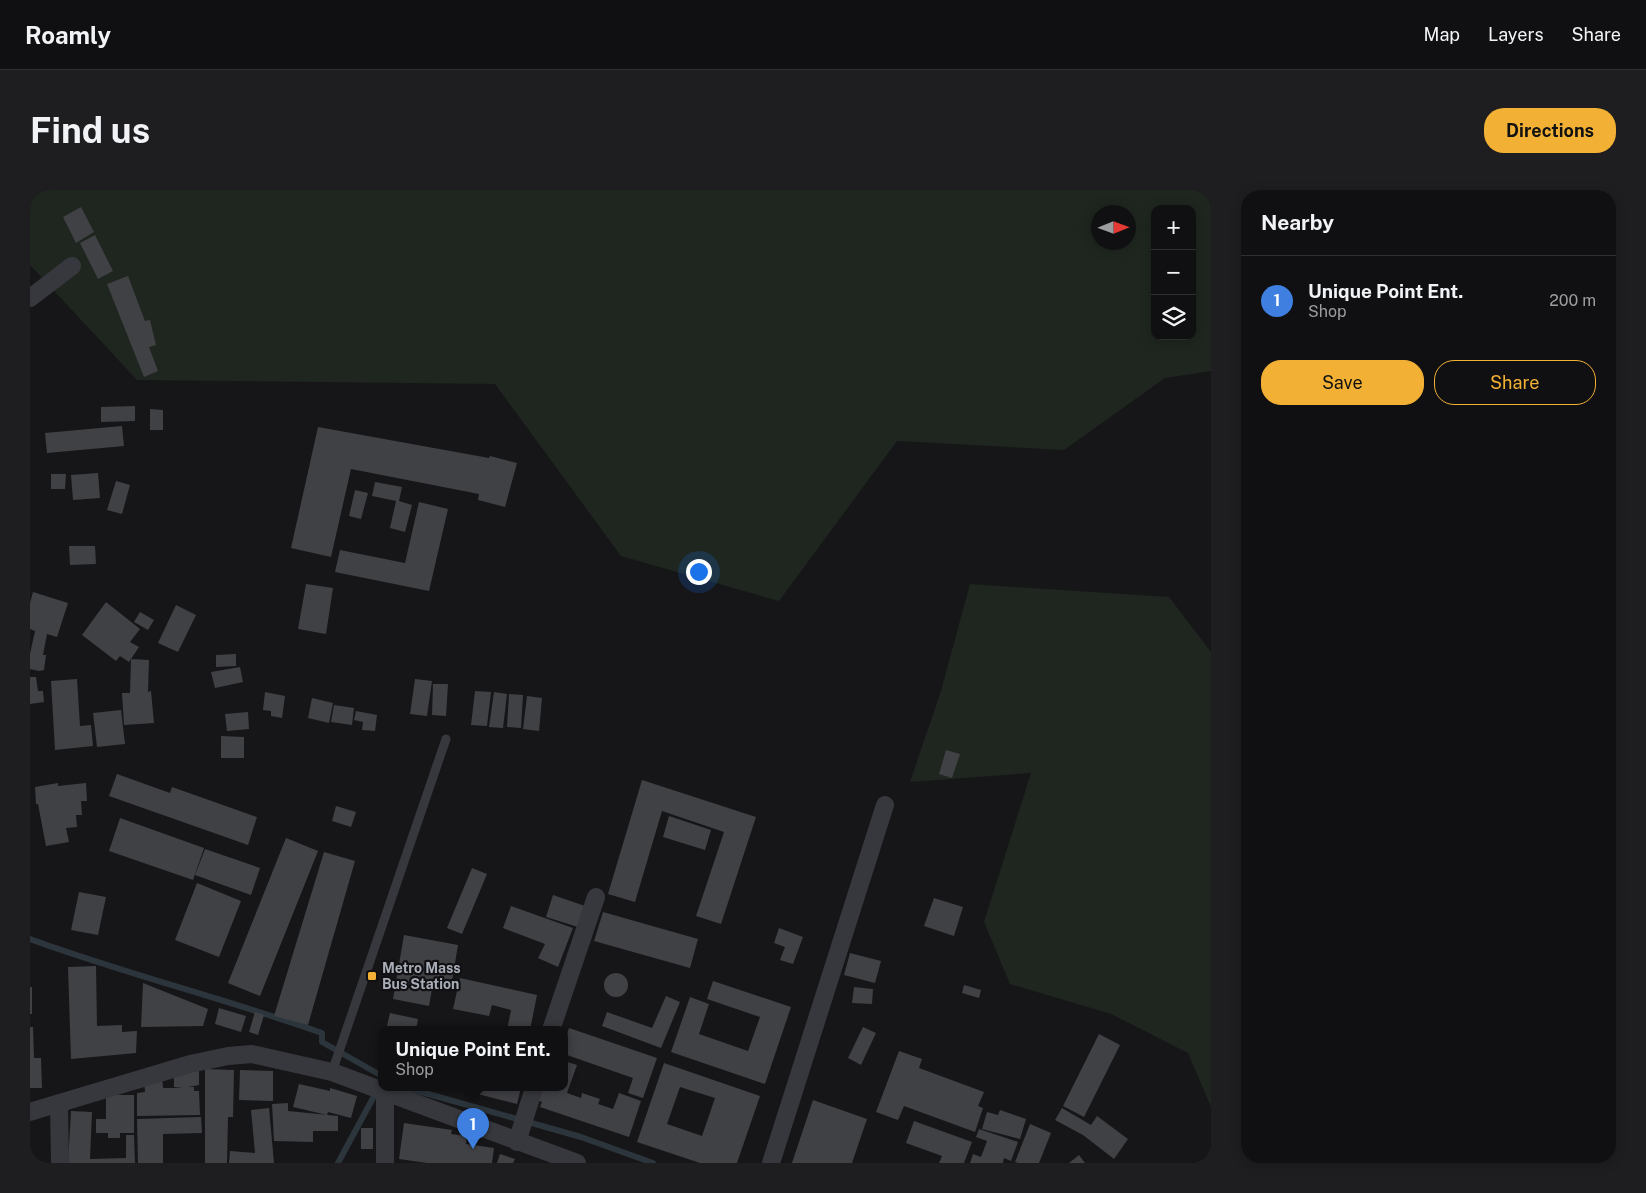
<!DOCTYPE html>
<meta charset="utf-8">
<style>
body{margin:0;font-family:"Public Sans",sans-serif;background:#1e1e20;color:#f1f3f6}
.controls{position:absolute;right:15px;top:15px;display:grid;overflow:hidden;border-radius:10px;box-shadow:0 2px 12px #0003}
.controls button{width:45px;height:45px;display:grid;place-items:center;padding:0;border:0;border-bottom:1px solid #303032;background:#101012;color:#f1f3f6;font:25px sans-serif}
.compass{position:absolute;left:1061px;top:15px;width:45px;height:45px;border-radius:50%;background:#101012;box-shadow:0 2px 12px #0003;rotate:89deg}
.you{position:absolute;left:668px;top:381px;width:18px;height:18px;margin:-12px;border:4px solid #fff;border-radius:50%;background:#1a73e8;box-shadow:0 0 0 8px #1a73e833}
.badge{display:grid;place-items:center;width:32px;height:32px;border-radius:50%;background:#f2b134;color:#fff;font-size:16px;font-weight:700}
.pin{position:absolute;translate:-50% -41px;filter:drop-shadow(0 1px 2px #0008)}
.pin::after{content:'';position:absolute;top:26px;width:18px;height:15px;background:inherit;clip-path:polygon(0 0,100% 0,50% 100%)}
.popup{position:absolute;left:348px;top:836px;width:190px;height:65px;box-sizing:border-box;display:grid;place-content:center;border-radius:10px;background:#101012;filter:drop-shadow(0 1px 4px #0005);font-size:16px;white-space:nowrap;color:#9c9d9f}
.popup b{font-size:19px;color:#f1f3f6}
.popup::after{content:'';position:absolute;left:50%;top:100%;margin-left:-10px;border:10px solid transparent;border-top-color:#101012}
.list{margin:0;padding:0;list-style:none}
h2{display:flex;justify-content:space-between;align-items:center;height:65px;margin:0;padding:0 20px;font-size:21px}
h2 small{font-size:16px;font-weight:400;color:#9c9d9f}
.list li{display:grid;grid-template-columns:32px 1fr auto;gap:15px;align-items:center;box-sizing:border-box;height:90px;padding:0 20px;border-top:1px solid #303032}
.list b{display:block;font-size:19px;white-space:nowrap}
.list p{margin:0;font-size:16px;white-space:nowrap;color:#9c9d9f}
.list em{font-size:16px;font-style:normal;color:#9c9d9f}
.actions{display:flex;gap:10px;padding:15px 20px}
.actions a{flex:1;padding:11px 0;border:1px solid #f2b134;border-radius:20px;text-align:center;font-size:18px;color:#f2b134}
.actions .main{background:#f2b134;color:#111}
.icon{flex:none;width:28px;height:28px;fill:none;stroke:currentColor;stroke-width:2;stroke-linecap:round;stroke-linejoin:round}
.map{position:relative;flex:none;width:1181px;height:973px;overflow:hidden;border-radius:20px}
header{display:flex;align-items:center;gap:30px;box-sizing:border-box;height:70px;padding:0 25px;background:#101012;border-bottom:1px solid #303032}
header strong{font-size:24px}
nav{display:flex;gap:28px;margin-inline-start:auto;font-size:18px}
.intro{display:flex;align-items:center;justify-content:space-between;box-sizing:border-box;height:120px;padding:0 30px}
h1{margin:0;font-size:35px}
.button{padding:12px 22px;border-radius:20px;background:#f2b134;color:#111;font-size:18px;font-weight:700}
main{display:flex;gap:30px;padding:0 30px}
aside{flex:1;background:#101012;border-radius:20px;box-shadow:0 2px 12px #0003}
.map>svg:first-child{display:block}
.green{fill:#1e261f;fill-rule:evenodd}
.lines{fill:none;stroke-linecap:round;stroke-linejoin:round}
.stream{stroke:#2c353c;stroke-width:6}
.building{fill:#404145;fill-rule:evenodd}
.lane{stroke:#37383d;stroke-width:9}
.street{stroke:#37383d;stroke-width:18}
.poi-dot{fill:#f2b134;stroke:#111113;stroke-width:2}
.labels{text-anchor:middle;stroke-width:4.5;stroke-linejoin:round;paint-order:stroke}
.poi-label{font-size:14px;font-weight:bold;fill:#a8adb8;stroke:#111113;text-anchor:start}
</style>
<header>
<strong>Roamly</strong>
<nav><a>Map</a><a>Layers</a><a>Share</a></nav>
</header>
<div class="intro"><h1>Find us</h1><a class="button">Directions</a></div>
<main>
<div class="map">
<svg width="1181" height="973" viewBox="0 0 1181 973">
<rect width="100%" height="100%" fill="#161618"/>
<!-- green -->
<path class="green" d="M 0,0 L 1181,0 L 1181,181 L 1135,188 L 1034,260 L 867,251 L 749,411 L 591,366 L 465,194 L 107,190 L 0,75 ZM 1125,19 L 1162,19 L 1162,146 L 1125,146 ZM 1068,22 L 1098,22 L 1098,52 L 1068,52 Z
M 940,394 L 1139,407 L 1181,462 L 1181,917 L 1158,863 L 1081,824 L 980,794 L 954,732 L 1001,583 L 880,592 L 911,501 Z"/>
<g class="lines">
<!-- stream -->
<path class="stream" d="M 0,749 C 96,784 196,809 292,843 L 292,852 L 352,886
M 377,898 L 551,947 L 623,973
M 308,973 L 343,908"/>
</g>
<!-- building -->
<path class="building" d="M 51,17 L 64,42 L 46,53 L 33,27 Z
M 65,45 L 83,81 L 68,89 L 50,53 Z
M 98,86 L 115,131 L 120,130 L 126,155 L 119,157 L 128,181 L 114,187 L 77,94 Z
M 105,216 L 105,231 L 71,232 L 71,217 Z
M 120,219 L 133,220 L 133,240 L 120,240 Z
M 92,236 L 94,256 L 17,263 L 15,243 Z
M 288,237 L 459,268 L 460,266 L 487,273 L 475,317 L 448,310 L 449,304 L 321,279 L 301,367 L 261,358 Z
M 68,283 L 70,308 L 43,310 L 41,285 Z
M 21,284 L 36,284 L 35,299 L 21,299 Z
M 86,291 L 100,295 L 92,324 L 77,320 Z
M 345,292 L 372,297 L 369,311 L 382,315 L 375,342 L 360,338 L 366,311 L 342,306 Z
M 325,300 L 338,303 L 331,329 L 319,326 Z
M 389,312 L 418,319 L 399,401 L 305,382 L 310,360 L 375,373 Z
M 39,356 L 65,356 L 66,374 L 40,375 Z
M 276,394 L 303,398 L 296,444 L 268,439 Z
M 3,402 L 38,413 L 27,447 L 17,444 L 13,465 L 16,465 L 14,480 L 9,481 L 0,479 L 0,464 L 5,441 L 0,439 L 0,413 Z
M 76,412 L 110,439 L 100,452 L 109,457 L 99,472 L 90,466 L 86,471 L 52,445 Z
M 146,415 L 166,425 L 148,462 L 128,453 Z
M 110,422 L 124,430 L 118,440 L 104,432 Z
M 206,464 L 206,476 L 186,477 L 186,465 Z
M 101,469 L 119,470 L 118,502 L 121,501 L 124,533 L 94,535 L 92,503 L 100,503 Z
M 210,477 L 213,492 L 185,498 L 181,482 Z
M 0,487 L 6,487 L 8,501 L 13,501 L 14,512 L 0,514 Z
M 47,489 L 50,536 L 61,535 L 63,556 L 25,560 L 21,491 Z
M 385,489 L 402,491 L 397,526 L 380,524 Z
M 403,494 L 418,494 L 416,526 L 402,525 Z
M 445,501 L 461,502 L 457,536 L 441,535 Z
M 235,502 L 255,506 L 252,528 L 241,526 L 241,521 L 233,520 Z
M 464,502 L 477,504 L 473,538 L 459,537 Z
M 479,504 L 493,505 L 491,538 L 477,537 Z
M 497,506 L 512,508 L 509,541 L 493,539 Z
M 282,508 L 303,513 L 299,533 L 278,528 Z
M 304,515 L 324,518 L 322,535 L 301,532 Z
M 91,520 L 95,554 L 67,557 L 63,523 Z
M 326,521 L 347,525 L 345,541 L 332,540 L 333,532 L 324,530 Z
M 218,522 L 219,539 L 197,541 L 195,524 Z
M 191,546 L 214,547 L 214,568 L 191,568 Z
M 916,560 L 930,564 L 922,588 L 909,584 Z
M 87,584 L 140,603 L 142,597 L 227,627 L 218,655 L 79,606 Z
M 612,590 L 726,627 L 691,734 L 666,726 L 694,642 L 632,621 L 605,712 L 578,704 Z
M 28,593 L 28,596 L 56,593 L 57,611 L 51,611 L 52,625 L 46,625 L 47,637 L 36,638 L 39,652 L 16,656 L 8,614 L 6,614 L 5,597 Z
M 306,616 L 326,622 L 321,637 L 302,631 Z
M 639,626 L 681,640 L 675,660 L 633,647 Z
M 90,628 L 174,658 L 163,690 L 79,661 Z
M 256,648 L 288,661 L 230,806 L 198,793 Z
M 175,659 L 230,678 L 221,705 L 165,685 Z
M 294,662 L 325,671 L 278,835 L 244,826 Z
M 442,678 L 457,684 L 432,744 L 417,738 Z
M 167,693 L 211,711 L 189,767 L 145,750 Z
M 49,702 L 76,707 L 68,745 L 41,740 Z
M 523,705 L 555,716 L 548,737 L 516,727 Z
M 904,708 L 933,717 L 924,746 L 894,736 Z
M 481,716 L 543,738 L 528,777 L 508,768 L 515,754 L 473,738 Z
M 573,722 L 668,749 L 660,778 L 564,751 Z
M 749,738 L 773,747 L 763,774 L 750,770 L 755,757 L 744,753 Z
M 374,745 L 428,755 L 422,791 L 404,788 L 399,816 L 363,809 Z
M 820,763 L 851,771 L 845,793 L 814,785 Z
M 66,776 L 67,836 L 92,835 L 92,842 L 107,841 L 106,863 L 41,869 L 38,777 Z
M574 795a12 12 0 1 1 24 0a12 12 0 1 1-24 0Z
M 430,788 L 507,805 L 500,840 L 477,840 L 481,820 L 462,815 L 459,826 L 423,819 Z
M 683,791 L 761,817 L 735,894 L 641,862 L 660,807 L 679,814 L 669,844 L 718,861 L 730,827 L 677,809 Z
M 113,793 L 178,819 L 173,836 L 111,837 Z
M 934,795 L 951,800 L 949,808 L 932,803 Z
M 0,797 L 2,797 L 2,824 L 0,824 Z
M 824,797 L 843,799 L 842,814 L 822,813 Z
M 636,806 L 650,812 L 631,858 L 572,836 L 577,822 L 622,838 Z
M 189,818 L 216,826 L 211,842 L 185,834 Z
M 225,822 L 234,825 L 228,845 L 219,842 Z
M 360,823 L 388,829 L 386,840 L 356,840 Z
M 0,837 L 3,837 L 4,868 L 11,868 L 12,898 L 0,898 Z
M 833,837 L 846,843 L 831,875 L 818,868 Z
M 539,838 L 627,868 L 613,908 L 598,903 L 603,888 L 534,864 L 534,854 Z
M 1069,844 L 1090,855 L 1054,927 L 1033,916 Z
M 869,861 L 892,869 L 889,878 L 954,902 L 948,916 L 953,918 L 945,942 L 874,916 L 868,930 L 846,922 Z
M 534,871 L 547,875 L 537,903 L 551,908 L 552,903 L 570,909 L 568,914 L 583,919 L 589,903 L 611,911 L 599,947 L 510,917 L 512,912 L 503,909 L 509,898 L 516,900 L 517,898 L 534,898 Z
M 634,873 L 730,906 L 707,973 L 670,973 L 607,952 ZM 650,897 L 685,908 L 672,946 L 637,934 Z
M 169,877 L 169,895 L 158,897 L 164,897 L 164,901 L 169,901 L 170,925 L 107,926 L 107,903 L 115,902 L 114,888 L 132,886 L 133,898 L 152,898 L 144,897 L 144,879 Z
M 175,879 L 204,880 L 203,927 L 198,927 L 197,973 L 175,973 Z
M 210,880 L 243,881 L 243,911 L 209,910 Z
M 269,894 L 300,901 L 300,898 L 327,906 L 321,928 L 298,922 L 297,925 L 263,917 Z
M 437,898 L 491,898 L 487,914 L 436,901 Z
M 76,905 L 104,905 L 104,943 L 90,943 L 90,948 L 78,948 L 78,943 L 66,943 L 66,929 L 76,929 Z
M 783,910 L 837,929 L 822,973 L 762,973 Z
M 258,913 L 258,921 L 308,926 L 308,941 L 283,941 L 283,952 L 244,951 L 242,914 Z
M 239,918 L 244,973 L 199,973 L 200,961 L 225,963 L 221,920 Z
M 1032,918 L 1061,935 L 1067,926 L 1098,949 L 1084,969 L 1053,945 L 1025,930 Z
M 970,920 L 996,929 L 990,949 L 952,939 L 957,922 L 968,925 Z
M 41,921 L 62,922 L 60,969 L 96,968 L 96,945 L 104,945 L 105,973 L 38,973 Z
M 171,927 L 172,943 L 133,944 L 133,973 L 108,973 L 107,929 Z
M 884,931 L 942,952 L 934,973 L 909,973 L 912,966 L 876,953 Z
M 374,933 L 422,940 L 421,944 L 437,946 L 436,954 L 464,958 L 462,973 L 397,973 L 369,969 Z
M 1000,934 L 1021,943 L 1009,973 L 988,973 L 985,972 Z
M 331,938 L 343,938 L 343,959 L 331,959 Z
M 949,939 L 988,952 L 981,971 L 974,968 L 973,973 L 940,973 L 943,964 L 951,967 L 957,951 L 946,947 Z
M 470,964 L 485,969 L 483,973 L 467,973 Z
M 1049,965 L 1055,973 L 1039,973 Z"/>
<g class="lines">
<!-- lane -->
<path class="lane" d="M 302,882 L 416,549"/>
<!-- street -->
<path class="street" d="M 0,108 L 42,76
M 521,840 L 566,707
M 355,901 L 355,973
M 29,913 L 30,973
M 0,922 L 160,874 L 198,866 L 222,864 L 302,882 L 547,973
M 487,952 L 504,898
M 741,973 L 855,615"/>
</g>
<!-- markers -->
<rect class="poi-dot" x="337" y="781" width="10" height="10" rx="2.5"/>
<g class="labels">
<!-- poi labels -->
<g class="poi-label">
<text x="352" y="783">Metro Mass<tspan x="352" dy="16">Bus Station</tspan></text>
</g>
</g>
</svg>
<div class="controls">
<button>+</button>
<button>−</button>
<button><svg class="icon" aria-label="layers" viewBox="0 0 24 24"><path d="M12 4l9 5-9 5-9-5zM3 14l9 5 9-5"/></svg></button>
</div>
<svg class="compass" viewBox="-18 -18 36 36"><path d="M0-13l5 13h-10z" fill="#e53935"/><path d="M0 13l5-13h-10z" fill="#9c9d9f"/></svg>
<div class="you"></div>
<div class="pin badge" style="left:443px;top:959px;background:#3f7fe0">1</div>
<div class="popup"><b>Unique Point Ent.</b>Shop</div>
</div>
<aside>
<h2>Nearby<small></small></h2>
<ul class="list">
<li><span class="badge" style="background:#3f7fe0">1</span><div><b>Unique Point Ent.</b><p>Shop</p></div><em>200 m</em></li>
</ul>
<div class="actions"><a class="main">Save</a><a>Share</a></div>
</aside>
</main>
